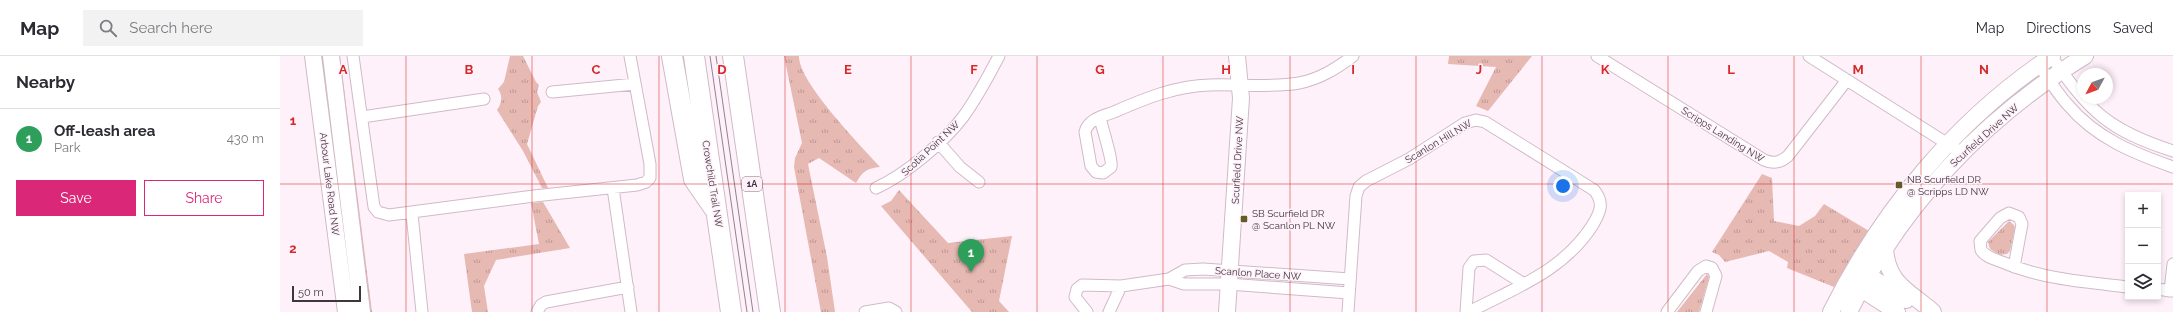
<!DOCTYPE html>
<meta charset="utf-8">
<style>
body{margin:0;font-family:Raleway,sans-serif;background:#f2f2f3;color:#2b2b33}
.controls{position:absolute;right:12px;bottom:12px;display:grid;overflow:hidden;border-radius:0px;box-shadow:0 2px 6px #0003}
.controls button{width:36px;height:36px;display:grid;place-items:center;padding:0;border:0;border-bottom:1px solid #e1e1e2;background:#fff;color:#2b2b33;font:20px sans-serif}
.compass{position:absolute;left:1797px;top:12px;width:36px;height:36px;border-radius:50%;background:#fff;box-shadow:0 2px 6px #0003;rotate:229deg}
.scale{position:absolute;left:12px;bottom:10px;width:69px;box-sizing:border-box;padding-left:4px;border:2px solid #3f363c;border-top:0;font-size:11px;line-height:14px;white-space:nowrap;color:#3f363c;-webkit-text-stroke:3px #fff1fa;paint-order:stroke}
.you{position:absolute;left:1283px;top:130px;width:14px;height:14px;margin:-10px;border:3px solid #fff;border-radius:50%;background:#1a73e8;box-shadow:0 0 0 6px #1a73e833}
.badge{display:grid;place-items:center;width:26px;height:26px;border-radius:50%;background:#db2777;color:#fff;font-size:13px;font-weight:700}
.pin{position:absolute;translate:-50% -33px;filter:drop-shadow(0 1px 2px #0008)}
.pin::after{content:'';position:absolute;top:21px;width:14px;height:12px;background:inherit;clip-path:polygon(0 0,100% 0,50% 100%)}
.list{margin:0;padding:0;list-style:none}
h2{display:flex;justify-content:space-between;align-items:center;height:52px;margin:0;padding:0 16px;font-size:17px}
h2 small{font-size:13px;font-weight:400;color:#7c7c81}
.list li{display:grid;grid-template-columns:26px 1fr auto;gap:12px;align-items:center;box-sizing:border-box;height:60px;padding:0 16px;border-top:1px solid #e1e1e2}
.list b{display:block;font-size:15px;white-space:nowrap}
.list p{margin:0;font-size:13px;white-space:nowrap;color:#7c7c81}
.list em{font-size:13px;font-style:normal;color:#7c7c81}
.actions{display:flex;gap:8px;padding:12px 16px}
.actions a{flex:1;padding:9px 0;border:1px solid #db2777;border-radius:0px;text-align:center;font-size:14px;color:#db2777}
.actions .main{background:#db2777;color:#fff}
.icon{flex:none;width:22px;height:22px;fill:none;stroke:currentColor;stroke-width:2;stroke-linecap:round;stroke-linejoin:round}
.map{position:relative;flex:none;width:1893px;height:256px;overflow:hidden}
header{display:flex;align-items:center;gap:24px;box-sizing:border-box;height:56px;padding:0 20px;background:#fff;border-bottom:1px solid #e1e1e2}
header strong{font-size:19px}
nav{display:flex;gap:22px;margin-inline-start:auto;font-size:14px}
.search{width:280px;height:36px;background:#f2f2f3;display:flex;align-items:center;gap:10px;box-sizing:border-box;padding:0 14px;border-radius:0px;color:#7c7c81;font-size:15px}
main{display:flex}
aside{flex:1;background:#fff}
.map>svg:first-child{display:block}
.grass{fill:url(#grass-tufts)}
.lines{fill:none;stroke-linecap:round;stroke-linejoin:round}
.street-casing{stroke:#d0bac8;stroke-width:13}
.secondary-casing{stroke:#d0bac8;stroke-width:18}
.highway-casing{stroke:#d0bac8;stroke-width:22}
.street{stroke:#fff;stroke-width:11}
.secondary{stroke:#fff;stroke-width:16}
.highway{stroke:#fff;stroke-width:20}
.tram{stroke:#90858c;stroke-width:1}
.grid{fill:none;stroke:#d62828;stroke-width:1;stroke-opacity:0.55}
.poi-dot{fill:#655b28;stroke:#fff1fa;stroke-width:1.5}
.labels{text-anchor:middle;stroke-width:3;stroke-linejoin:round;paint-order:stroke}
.shield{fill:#fff1fa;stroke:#796e75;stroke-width:1}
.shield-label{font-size:9px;font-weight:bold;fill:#3f363c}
.street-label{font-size:10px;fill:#3f363c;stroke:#fff1fa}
.poi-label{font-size:10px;fill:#3f363c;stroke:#fff1fa;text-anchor:start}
.grid-label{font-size:13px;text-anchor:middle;font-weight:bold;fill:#d62828;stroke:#fff1fa;stroke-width:3;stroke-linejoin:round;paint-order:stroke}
</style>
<header>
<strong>Map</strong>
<div class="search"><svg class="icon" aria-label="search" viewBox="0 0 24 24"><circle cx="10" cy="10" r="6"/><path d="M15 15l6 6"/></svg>Search here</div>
<nav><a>Map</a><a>Directions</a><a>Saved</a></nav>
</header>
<main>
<aside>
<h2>Nearby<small></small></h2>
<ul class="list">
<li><span class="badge" style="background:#2e9e5b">1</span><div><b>Off-leash area</b><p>Park</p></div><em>430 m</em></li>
</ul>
<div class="actions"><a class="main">Save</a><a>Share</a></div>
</aside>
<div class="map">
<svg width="1893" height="256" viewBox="0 0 1893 256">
<defs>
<pattern id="grass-tufts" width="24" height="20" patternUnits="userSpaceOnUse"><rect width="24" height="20" fill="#e6b9b3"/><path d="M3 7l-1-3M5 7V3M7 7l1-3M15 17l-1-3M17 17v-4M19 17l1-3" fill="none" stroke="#bc9793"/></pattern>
</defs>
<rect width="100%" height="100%" fill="#fff1fa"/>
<!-- grass -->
<path class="grass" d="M 56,0 L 60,0 L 92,256 L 88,256 Z
M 230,0 L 243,0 L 256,26 L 259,29 L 257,36 L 261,46 L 258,50 L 247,88 L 268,132 L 262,132 L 243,95 L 217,54 C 222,47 223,40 218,33 L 224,26 Z
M 504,0 L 519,0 C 518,26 581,90 600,111 C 587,112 582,116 576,127 L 539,102 L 528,108 L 547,201 L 555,256 L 541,256 L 514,111 L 515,102 L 522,87 Z
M 1169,0 L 1252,0 L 1208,55 L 1196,50 L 1216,11 L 1168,8 Z
M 1482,118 L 1492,122 L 1494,165 L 1519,170 L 1535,160 L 1544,148 L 1589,175 L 1554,231 L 1507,212 L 1508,206 L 1489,195 L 1445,206 L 1439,199 L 1432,196 Z
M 619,134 L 668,187 L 732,180 L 719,245 L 729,256 L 692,256 L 601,150 L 611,145 Z
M 263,146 L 290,192 L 216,204 L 204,230 L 208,256 L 192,256 L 184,198 L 259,188 L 251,147 Z
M 1729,165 L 1734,169 L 1735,172 L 1730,195 L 1727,198 L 1720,199 L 1710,193 L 1708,186 Z
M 1427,218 L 1429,221 L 1419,256 L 1397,256 Z"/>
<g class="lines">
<!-- street casing -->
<g class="street-casing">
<path id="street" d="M 73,0 L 94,151 L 98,156 L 109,159 L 254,140 L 357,129 L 366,126 L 370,122 L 370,108 L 350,0
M 1317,0 L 1484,104 C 1493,108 1500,107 1508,100 L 1567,24
M 1529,0 L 1682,97
M 1771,0 C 1810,56 1828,74 1893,95
M 1759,9 C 1768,22 1777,37 1788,49 C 1816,82 1853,97 1893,111
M 272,36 L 355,28
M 82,61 L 204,43
M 820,62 C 822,71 833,105 831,111 L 823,117 L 816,116 L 811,110 L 805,76 C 808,63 823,60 834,56 C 866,42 895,30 930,29 C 960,28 990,32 1019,27 C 1040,23 1057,12 1073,0
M 658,86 L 680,111 L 699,126
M 333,132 L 351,256
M 596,132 C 625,119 664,86 683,61 C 697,42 708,21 719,0
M 132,158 L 142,256
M 1893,208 L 1890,235 L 1893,235
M 1734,211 L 1742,168 L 1739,161 L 1729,157 L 1720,162 L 1700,185 L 1701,194 C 1705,201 1715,203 1722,206 C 1762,223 1805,226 1848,231
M 889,223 L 904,228 L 948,228 L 1069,237
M 1878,233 L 1890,235
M 257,256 L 261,249 L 266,246 L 348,231
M 585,256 L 609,252 L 616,256
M 807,256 L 795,241 L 797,233 L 802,229 L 841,230 L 889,223 L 905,214 L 923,213 L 1070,223
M 829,256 L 841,230
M 1068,256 L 1076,140 L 1079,131 L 1086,125 L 1129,103 L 1185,67 L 1196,64 L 1205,66 L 1314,134 C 1325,147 1320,157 1312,170 C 1283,215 1235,232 1189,256
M 1186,256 L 1189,212 L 1194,205 L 1206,204 L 1244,228
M 1387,256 L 1418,215 L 1426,210 L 1432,212 L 1436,220 L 1426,256"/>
</g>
<!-- secondary casing -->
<g class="secondary-casing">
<path id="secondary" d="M 33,0 L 66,256
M 51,0 L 82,256
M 1605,192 C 1607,228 1629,235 1653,256
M 1580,214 L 1626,244
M 1572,227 L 1617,256
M 947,256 L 961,42 L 957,0
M 1551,256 C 1602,154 1677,63 1772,0
M 1569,256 C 1621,149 1704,62 1805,0"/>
</g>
<!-- highway casing -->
<g class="highway-casing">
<path id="highway" d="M 392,0 L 414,123 L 434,152
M 414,0 L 451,256
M 453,0 L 490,256"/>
</g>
<!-- street -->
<use href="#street" class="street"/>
<!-- secondary -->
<use href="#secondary" class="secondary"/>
<!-- highway -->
<use href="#highway" class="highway"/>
<!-- tram -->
<path class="tram" d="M 430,0 L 467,256
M 436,0 L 473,256"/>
</g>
<!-- grid -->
<path class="grid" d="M 126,0 L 126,256M 252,0 L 252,256M 379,0 L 379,256M 505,0 L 505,256M 631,0 L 631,256M 757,0 L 757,256M 883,0 L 883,256M 1010,0 L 1010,256M 1136,0 L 1136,256M 1262,0 L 1262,256M 1388,0 L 1388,256M 1514,0 L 1514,256M 1641,0 L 1641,256M 1767,0 L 1767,256M 0,128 L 1893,128"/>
<!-- markers -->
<g class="poi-dot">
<rect x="1615" y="125" width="8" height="8" rx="2"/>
<rect x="960" y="159" width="8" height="8" rx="2"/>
</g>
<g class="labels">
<!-- shield labels -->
<rect class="shield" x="462" y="121" width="20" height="14" rx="3"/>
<g class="shield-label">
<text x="472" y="131">1A</text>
</g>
<!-- street labels -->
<g class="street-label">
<text transform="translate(1443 78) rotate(32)" y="4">Scripps Landing NW</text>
<text transform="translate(1704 79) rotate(-42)" y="4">Scurfield Drive NW</text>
<text transform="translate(1158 85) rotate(-31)" y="4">Scanlon Hill NW</text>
<text transform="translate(650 92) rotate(-43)" y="4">Scotia Point NW</text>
<text transform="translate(957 104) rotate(-87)" y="4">Scurfield Drive NW</text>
<text transform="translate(50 128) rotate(83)" y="4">Arbour Lake Road NW</text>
<text transform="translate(433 128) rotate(81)" y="4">Crowchild Trail NW</text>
<text transform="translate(978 217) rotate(4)" y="4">Scanlon Place NW</text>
</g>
<!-- poi labels -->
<g class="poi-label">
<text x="1627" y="127">NB Scurfield DR<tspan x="1627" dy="12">@ Scripps LD NW</tspan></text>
<text x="972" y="161">SB Scurfield DR<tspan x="972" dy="12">@ Scanlon PL NW</tspan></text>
</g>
</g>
<g class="grid-label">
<text x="63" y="18">A</text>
<text x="189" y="18">B</text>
<text x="316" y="18">C</text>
<text x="442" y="18">D</text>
<text x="568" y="18">E</text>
<text x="694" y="18">F</text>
<text x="820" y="18">G</text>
<text x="946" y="18">H</text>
<text x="1073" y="18">I</text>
<text x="1199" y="18">J</text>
<text x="1325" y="18">K</text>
<text x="1451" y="18">L</text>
<text x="1578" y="18">M</text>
<text x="1704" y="18">N</text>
<text x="13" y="69">1</text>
<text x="13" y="197">2</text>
</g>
</svg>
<div class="controls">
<button>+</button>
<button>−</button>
<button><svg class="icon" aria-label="layers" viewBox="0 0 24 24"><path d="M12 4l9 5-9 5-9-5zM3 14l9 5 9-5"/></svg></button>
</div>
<svg class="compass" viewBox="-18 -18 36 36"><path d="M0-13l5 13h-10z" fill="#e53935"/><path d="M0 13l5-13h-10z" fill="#7c7c81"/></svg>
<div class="scale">50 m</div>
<div class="you"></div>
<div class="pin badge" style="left:691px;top:216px;background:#2e9e5b">1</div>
</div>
</main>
